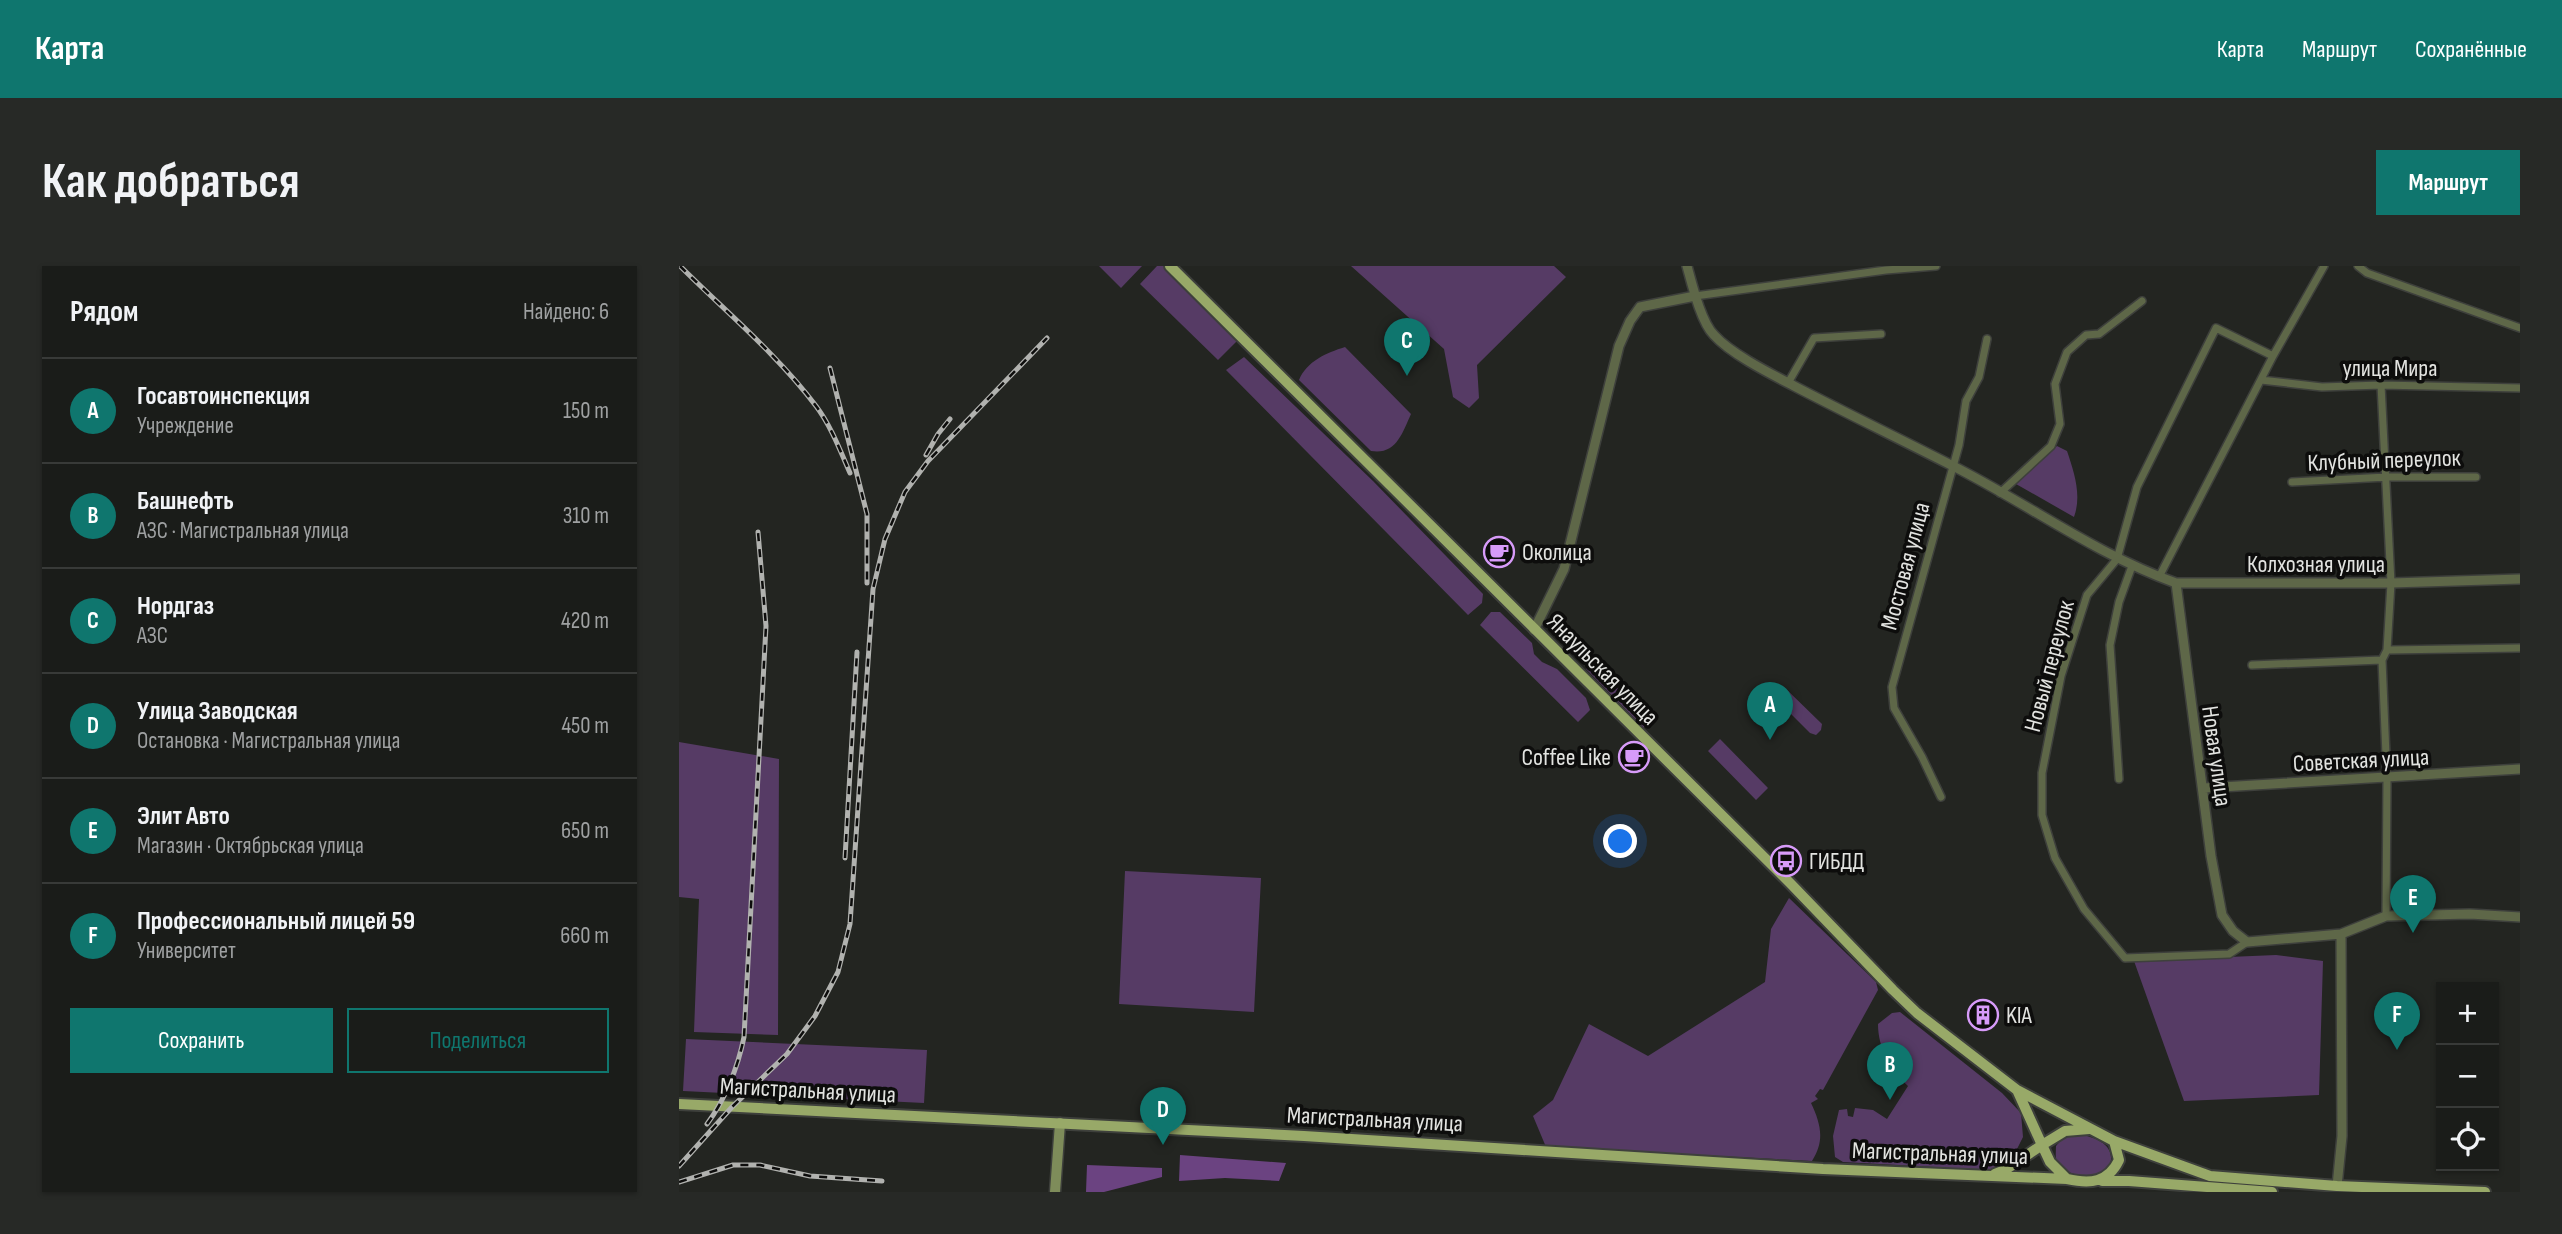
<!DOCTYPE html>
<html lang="ru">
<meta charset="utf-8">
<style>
body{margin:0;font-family:"Sofia Sans Condensed",sans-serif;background:#272926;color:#f1f3f6}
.controls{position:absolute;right:21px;bottom:21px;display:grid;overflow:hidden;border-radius:0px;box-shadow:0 2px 5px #0004}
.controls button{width:63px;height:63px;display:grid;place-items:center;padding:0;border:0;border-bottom:2px solid #383a38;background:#1a1c19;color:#f1f3f6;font:35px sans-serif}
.you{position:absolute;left:942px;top:576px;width:24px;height:24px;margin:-18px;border:5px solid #fff;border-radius:50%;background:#1a73e8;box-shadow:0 0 0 10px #1a73e833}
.badge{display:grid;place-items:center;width:46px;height:46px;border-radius:50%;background:#0f766e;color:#fff;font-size:23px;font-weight:700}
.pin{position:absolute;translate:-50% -58px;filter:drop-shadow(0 2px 4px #0008)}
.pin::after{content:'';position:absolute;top:37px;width:24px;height:21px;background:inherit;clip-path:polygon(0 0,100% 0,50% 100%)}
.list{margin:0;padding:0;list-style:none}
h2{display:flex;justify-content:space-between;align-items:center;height:91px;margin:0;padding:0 28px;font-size:30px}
h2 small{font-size:23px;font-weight:400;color:#9fa1a2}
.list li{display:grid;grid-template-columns:46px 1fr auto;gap:21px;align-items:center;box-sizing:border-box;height:105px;padding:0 28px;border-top:2px solid #383a38}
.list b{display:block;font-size:26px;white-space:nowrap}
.list p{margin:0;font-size:23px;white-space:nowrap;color:#9fa1a2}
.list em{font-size:23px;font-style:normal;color:#9fa1a2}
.actions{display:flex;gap:14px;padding:21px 28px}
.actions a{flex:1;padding:16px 0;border:2px solid #0f766e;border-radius:0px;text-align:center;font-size:24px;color:#0f766e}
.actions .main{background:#0f766e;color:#fff}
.icon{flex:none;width:38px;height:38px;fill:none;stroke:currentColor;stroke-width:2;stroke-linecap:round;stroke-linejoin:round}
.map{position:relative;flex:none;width:1841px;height:926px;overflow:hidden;border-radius:0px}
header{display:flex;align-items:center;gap:42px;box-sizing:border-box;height:98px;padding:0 35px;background:#0f766e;color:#fff}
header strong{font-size:33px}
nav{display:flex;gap:38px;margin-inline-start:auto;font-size:24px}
.intro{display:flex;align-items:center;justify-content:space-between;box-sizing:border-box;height:168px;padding:0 42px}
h1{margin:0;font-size:49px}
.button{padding:18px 32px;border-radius:0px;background:#0f766e;color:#fff;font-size:24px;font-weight:700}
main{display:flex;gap:42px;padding:0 42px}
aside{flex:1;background:#1a1c19;border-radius:0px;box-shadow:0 2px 5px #0004}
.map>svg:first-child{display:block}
.green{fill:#563b65}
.forest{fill:#6b4381}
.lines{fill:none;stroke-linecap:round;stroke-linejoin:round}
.minor-casing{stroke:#3e403c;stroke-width:10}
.tertiary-casing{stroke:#3e403c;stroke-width:12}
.secondary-casing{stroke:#3e403c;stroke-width:13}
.primary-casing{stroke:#3e403c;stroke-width:14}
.minor{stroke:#5e6748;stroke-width:7}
.tertiary{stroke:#5e6748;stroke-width:9}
.secondary{stroke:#7e8c5a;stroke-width:10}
.primary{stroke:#98a968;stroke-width:10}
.rail-casing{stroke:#b1b2af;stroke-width:5}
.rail{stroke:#0d0d0c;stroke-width:2.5;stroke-dasharray:8;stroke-linecap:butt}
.labels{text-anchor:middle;stroke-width:7;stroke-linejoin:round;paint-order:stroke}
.street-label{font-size:24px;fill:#e2e3e0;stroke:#0d0d0c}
.poi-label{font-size:24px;fill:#e2e3e0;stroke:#0d0d0c;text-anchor:start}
</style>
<header>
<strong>Карта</strong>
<nav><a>Карта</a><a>Маршрут</a><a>Сохранённые</a></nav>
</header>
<div class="intro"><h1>Как добраться</h1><a class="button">Маршрут</a></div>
<main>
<aside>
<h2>Рядом<small>Найдено: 6</small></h2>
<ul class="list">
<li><span class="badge">A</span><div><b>Госавтоинспекция</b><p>Учреждение</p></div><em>150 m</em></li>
<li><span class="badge">B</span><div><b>Башнефть</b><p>АЗС · Магистральная улица</p></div><em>310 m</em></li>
<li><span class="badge">C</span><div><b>Нордгаз</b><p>АЗС</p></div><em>420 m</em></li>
<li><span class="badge">D</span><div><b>Улица Заводская</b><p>Остановка · Магистральная улица</p></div><em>450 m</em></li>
<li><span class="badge">E</span><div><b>Элит Авто</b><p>Магазин · Октябрьская улица</p></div><em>650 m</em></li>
<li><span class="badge">F</span><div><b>Профессиональный лицей 59</b><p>Университет</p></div><em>660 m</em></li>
</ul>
<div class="actions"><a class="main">Сохранить</a><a>Поделиться</a></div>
</aside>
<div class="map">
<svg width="1841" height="926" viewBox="0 0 1841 926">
<rect width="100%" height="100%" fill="#232521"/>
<!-- green -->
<path class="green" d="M 420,0 L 463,0 L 442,22 Z
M 478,0 L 486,0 L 561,72 L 539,94 L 461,18 Z
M 672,0 L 875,0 L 887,11 L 798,99 L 800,132 L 790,142 L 774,131 L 765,83 Z
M 666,81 L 732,148 C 723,168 717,189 692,185 L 620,114 C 628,95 647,87 666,81 Z
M 565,91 L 694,215 L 804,328 L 803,337 L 789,349 L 547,104 Z
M 1378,180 L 1388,185 C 1395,206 1403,229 1395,251 L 1337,218 Z
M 812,346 L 821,346 L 853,377 L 855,388 L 863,396 L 878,403 L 907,432 L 911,444 L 899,456 L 801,359 Z
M 911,398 L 915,399 L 957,440 L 966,459 L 965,462 L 907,403 Z
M 1099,420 L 1105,421 L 1143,458 L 1142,464 L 1137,469 L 1131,467 L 1094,430 L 1093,425 Z
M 1041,473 L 1089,522 L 1077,534 L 1029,485 Z
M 0,476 L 100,493 L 99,769 L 15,766 L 20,633 L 0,631 Z
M 446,605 L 582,612 L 575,746 L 440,738 Z
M 1110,632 L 1197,716 L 1199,724 L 1144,824 L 1141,823 L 1136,830 L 1139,833 L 1132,837 C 1142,858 1146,875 1133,895 L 867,881 L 854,850 L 874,834 L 910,758 L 969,790 L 1086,716 L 1092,663 Z
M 1597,689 L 1644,695 L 1640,829 L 1505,835 L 1455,695 Z
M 1221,746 L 1323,827 L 1342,847 L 1344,871 L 1337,885 L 1327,898 L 1310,904 L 1164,896 L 1156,891 L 1154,870 L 1160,844 L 1168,843 L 1169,850 L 1174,851 L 1176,842 L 1194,844 L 1208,853 L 1229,820 C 1211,803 1199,782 1199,758 L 1213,747 Z
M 7,773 L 248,784 L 245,837 L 4,825 Z
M 1396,868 C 1410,869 1434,876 1432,894 C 1431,900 1428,904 1423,907 C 1410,914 1386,909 1378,896 C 1376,891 1377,885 1377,880 L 1383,873 Z"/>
<!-- forest -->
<path class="forest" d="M 501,889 L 607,897 L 600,915 L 546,912 L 500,915 Z
M 408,899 L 483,902 L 483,911 L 425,926 L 407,926 Z"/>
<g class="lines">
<!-- minor casing -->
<g class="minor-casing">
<path id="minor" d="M 1679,0 L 1688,7 L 1841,62
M 1016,30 L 1207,4 L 1257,0
M 1582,114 L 1643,121 L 1702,119 L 1841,122
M 1109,117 L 1135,72 L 1202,68
M 1702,119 L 1712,317 L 1708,384 L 1703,394 L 1708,513 L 1707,650
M 1613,216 L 1708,211 L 1797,211
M 1321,227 L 1372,180 L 1381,158 L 1376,118 L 1388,86 L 1407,69 L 1420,68 L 1463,35
M 1480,311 L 1594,90 L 1645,0
M 1708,384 L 1841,382
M 1573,399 L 1703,394
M 1440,513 L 1431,379 L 1440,336 L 1453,300
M 1262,531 L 1243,491 L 1215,442 L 1213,421 L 1280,179 L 1287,135 L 1300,111 L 1308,73
M 1568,676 L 1550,688 L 1446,692 L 1405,643 L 1376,592 L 1363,549 L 1363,507 L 1382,410 L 1408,329 L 1438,293 L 1458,221 L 1537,62 L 1594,90"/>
</g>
<!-- tertiary casing -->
<g class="tertiary-casing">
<path id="tertiary" d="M 1008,0 C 1013,18 1022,56 1035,69 C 1052,88 1092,108 1115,120 C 1167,147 1219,172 1272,199 C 1348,237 1416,288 1497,317 L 1712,317 L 1841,313
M 1497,317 L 1532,590 L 1543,649 L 1554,665 L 1568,676 L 1662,668 L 1707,650 L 1791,648 L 1841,651
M 855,364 L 885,303 L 940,80 L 951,55 L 961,41 L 1016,30
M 1525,522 L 1841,503
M 1658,920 L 1663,870 L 1662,668"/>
</g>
<!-- secondary casing -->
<g class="secondary-casing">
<path id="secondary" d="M 376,926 L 381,857"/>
</g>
<!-- primary casing -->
<g class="primary-casing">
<path id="primary" d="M 491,0 L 1112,618 L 1214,724 L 1238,747 L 1338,824 L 1435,875 L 1531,910 L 1658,920 L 1806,926
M 0,838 L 625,870 L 1144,903 L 1388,913
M 1410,863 L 1386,865 L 1363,879 L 1371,896 L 1388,913 C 1411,918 1429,917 1440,894 L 1435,875
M 1316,908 L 1326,904 L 1363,879 L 1338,824
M 1423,915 L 1450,915 L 1593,926"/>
</g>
<!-- minor -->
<use href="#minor" class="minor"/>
<!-- tertiary -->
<use href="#tertiary" class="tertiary"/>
<!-- secondary -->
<use href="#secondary" class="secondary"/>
<!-- primary -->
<use href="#primary" class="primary"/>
<!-- rail casing -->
<g class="rail-casing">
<path id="rail" d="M 1,0 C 46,45 98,88 137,140 C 152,160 161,184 171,207
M 151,102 L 188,248 L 188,317
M 247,189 L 259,168 L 271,153
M 166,592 L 178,386
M 28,858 C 46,834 59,801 65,771 L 87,360 L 79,266
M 0,900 L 53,841 L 108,788 L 136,750 L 159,706 L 171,658 L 194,323 L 206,273 L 226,226 L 249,195 L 368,72
M 0,916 L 54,899 L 81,899 L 131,910 L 203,915"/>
</g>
<!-- rail -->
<use href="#rail" class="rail"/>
</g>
<!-- icons -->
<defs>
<g id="cafe-ring" transform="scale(1.575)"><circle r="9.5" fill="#0d0d0c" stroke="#d79bf9" stroke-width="1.5"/><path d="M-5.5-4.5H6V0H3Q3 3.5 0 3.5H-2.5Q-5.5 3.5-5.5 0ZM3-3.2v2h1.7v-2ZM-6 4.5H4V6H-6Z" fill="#d79bf9"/></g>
<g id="bus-ring" transform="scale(1.575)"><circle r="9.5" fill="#0d0d0c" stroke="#d79bf9" stroke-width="1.5"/><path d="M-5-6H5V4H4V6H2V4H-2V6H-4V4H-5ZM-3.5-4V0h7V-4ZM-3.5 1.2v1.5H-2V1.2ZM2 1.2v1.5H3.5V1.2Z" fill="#d79bf9"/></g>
<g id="building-ring" transform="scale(1.575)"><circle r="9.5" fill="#0d0d0c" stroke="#d79bf9" stroke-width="1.5"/><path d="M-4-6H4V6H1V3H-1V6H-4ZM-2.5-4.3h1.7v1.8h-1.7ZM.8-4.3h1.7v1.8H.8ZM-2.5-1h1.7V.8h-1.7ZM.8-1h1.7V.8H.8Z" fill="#d79bf9"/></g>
</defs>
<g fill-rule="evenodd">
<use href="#cafe-ring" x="820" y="286"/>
<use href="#cafe-ring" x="955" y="491"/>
<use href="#bus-ring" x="1107" y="595"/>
<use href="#building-ring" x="1304" y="749"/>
</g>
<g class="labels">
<!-- street labels -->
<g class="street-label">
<text x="1711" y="110">улица Мира</text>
<text transform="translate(1705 194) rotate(-2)" y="8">Клубный переулок</text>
<text x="1637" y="306">Колхозная улица</text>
<text transform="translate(1226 300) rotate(-75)" y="8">Мостовая улица</text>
<text transform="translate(1370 400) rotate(-75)" y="8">Новый переулок</text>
<text transform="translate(924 403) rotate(45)" y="8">Янаульская улица</text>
<text transform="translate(1538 490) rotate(82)" y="8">Новая улица</text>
<text transform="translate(1682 494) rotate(-3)" y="8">Советская улица</text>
<text transform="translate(129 824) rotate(3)" y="8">Магистральная улица</text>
<text transform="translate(696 853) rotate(3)" y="8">Магистральная улица</text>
<text transform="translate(1261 887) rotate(2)" y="8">Магистральная улица</text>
</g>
<!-- poi labels -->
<g class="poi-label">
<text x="843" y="294">Околица</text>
<text x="932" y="499" text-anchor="end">Coffee Like</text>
<text x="1130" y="603">ГИБДД</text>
<text x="1327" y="757">KIA</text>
</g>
</g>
</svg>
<div class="controls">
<button>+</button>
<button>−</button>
<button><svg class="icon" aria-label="locate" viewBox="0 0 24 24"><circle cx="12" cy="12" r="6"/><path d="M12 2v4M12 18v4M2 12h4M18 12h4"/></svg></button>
</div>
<div class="you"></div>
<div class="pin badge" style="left:1091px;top:474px">A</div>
<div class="pin badge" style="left:1211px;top:834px">B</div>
<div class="pin badge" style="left:728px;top:110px">C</div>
<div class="pin badge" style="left:484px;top:879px">D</div>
<div class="pin badge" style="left:1734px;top:667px">E</div>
<div class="pin badge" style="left:1718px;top:784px">F</div>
</div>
</main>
